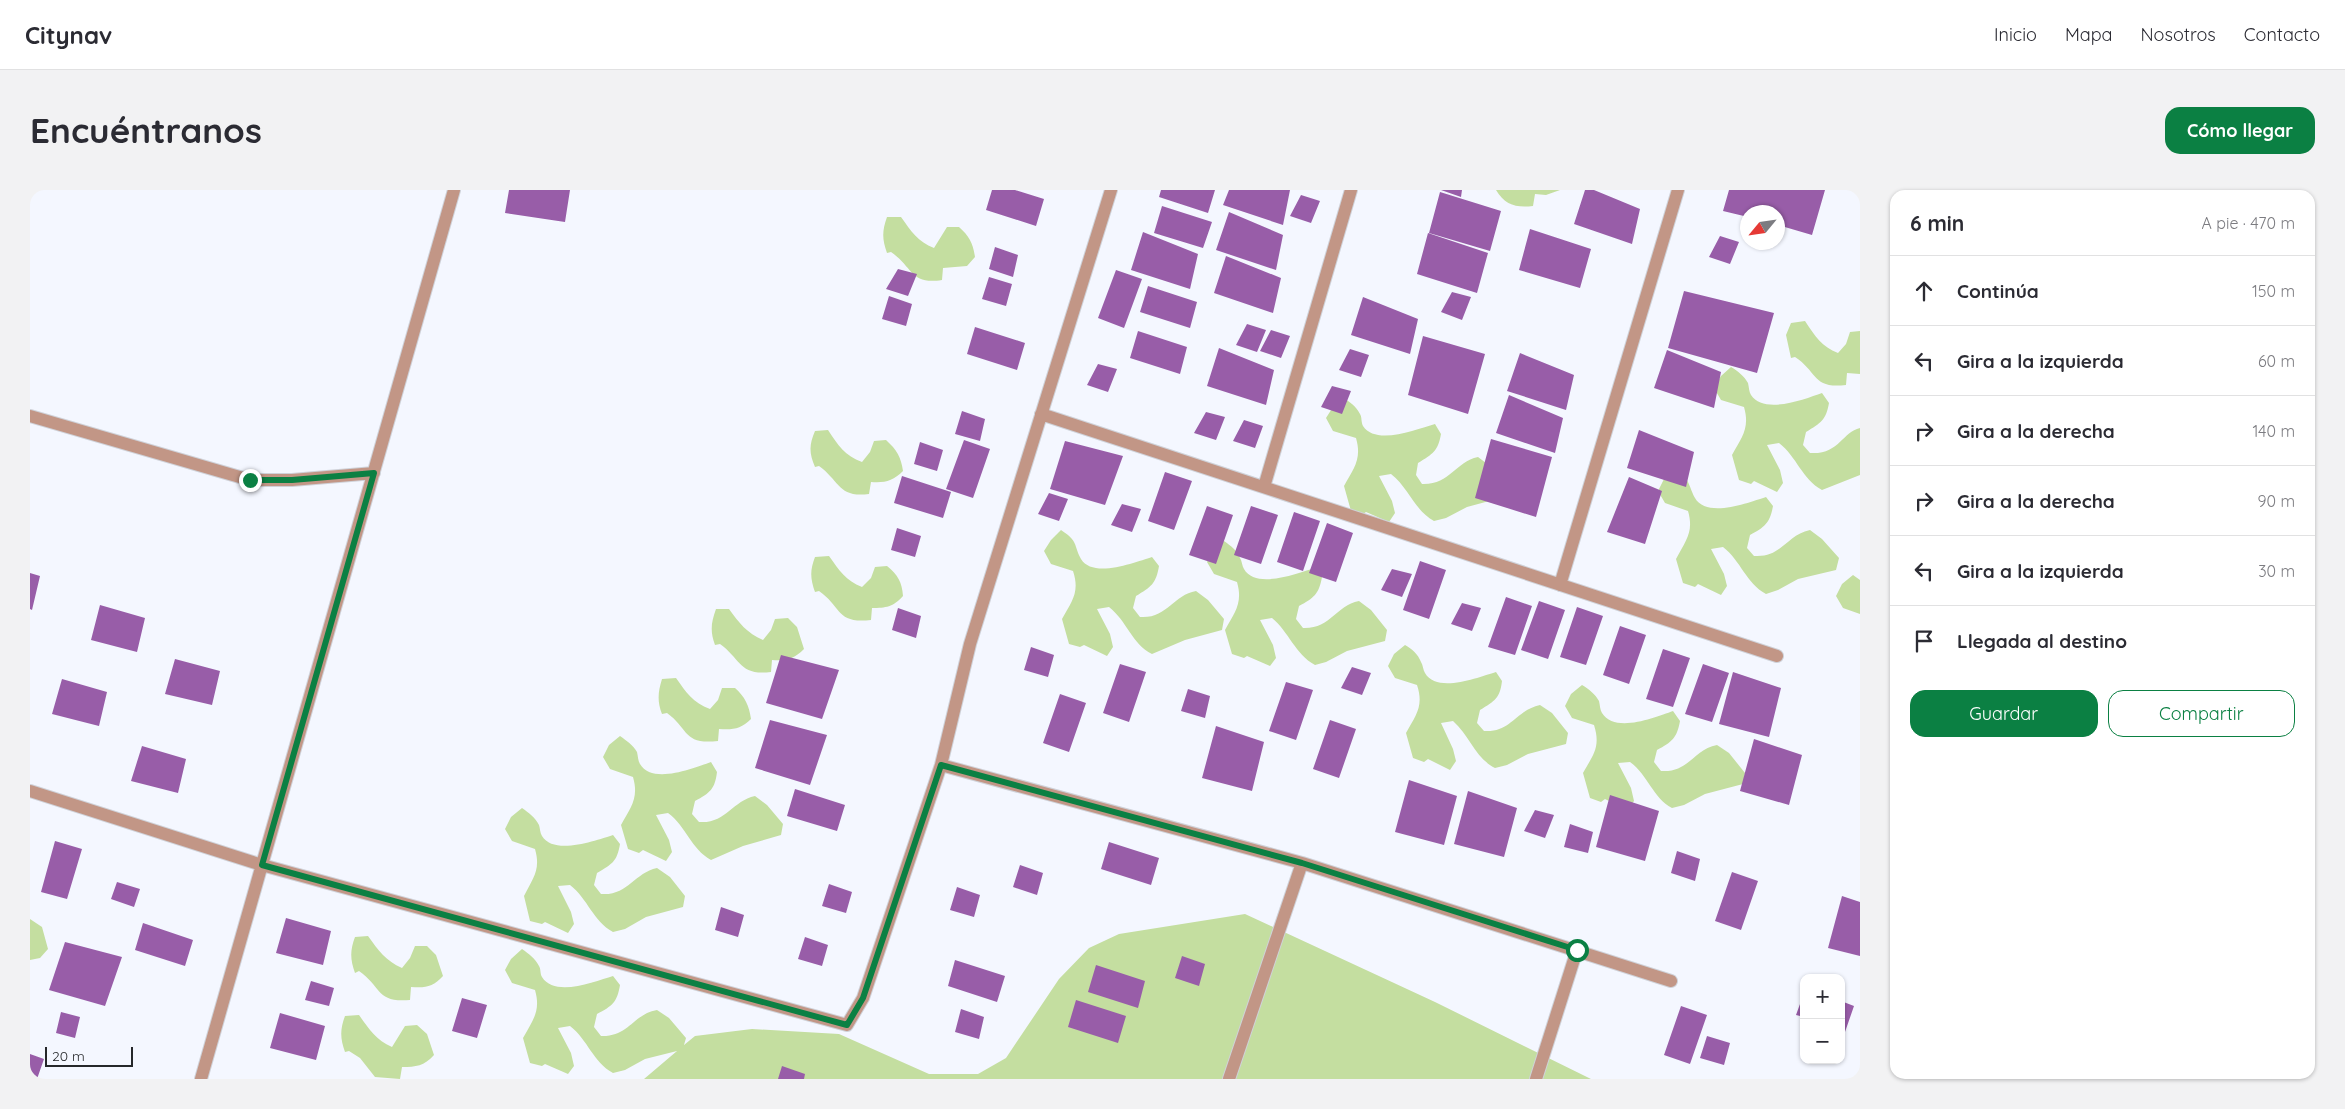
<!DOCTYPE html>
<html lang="es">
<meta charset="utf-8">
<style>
body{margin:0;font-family:Quicksand,sans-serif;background:#f2f2f3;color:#2b2b33}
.controls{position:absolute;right:15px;bottom:15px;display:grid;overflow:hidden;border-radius:10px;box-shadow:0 1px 4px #0004}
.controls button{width:45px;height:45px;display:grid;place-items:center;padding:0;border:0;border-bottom:1px solid #e1e1e2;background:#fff;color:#2b2b33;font:25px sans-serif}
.compass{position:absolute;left:1710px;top:15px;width:45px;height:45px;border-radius:50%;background:#fff;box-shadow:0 1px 4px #0004;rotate:241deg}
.scale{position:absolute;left:15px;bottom:12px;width:88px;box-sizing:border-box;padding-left:5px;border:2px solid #25272a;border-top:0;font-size:14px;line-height:18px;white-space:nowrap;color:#25272a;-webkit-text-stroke:4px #f4f7ff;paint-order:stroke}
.stop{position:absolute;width:15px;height:15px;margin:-11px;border:4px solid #0b8043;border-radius:50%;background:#fff}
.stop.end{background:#0b8043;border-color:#fff;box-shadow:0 1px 5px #0008}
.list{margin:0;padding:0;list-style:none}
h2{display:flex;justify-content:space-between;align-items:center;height:65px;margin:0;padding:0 20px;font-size:21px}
h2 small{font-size:16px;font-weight:400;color:#7c7c81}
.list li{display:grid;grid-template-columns:32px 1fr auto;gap:15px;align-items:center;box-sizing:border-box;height:70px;padding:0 20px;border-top:1px solid #e1e1e2}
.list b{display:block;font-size:19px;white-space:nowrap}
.list em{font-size:16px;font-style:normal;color:#7c7c81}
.actions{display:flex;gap:10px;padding:15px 20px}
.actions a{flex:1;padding:11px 0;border:1px solid #0b8043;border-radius:15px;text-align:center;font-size:18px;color:#0b8043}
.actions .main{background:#0b8043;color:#fff}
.icon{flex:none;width:28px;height:28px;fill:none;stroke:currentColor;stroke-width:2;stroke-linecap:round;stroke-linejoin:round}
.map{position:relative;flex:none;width:1830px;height:889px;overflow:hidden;border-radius:15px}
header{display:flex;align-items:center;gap:30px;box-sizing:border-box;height:70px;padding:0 25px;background:#fff;border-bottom:1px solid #e1e1e2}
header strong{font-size:24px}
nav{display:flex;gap:28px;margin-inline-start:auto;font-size:18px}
.intro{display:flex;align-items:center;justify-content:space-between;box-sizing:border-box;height:120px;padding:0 30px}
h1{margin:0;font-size:35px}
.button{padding:12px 22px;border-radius:15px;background:#0b8043;color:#fff;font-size:18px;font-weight:700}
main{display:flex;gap:30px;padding:0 30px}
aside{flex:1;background:#fff;border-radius:15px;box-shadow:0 1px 4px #0004}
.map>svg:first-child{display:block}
.green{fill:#c4dea0}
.building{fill:#985da8}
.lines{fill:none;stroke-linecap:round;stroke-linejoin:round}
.street-casing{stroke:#cfd2d9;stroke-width:14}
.street{stroke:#c29686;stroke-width:12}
.route{stroke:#0b8043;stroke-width:6}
</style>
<header>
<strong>Citynav</strong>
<nav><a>Inicio</a><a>Mapa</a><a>Nosotros</a><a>Contacto</a></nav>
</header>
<div class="intro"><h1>Encuéntranos</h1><a class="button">Cómo llegar</a></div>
<main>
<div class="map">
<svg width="1830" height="889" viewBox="0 0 1830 889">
<rect width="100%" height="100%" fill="#f4f7ff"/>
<!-- green -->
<path class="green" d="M 1466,0 L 1530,0 L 1516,5 L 1505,4 L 1503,16 C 1486,18 1475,15 1466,0 Z
M 857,27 L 871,27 C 881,41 888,52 904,58 L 917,37 L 929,37 C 939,46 943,53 945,67 L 937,76 L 913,78 L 912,90 C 880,95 883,77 861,62 L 857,63 C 852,49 852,41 857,27 Z
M 1775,131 C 1785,146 1792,157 1808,163 L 1816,154 L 1820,142 L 1830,141 L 1830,184 L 1817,183 L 1816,195 C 1782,199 1788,182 1765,167 L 1761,168 L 1756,145 L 1761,133 Z
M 1701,177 C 1708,181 1714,186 1718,193 C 1719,197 1719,202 1721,205 C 1734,225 1775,209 1792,203 L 1799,213 C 1796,230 1791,233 1776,242 L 1773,255 L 1780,263 C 1809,265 1812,242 1830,238 L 1830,285 L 1792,300 C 1772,289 1767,267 1749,253 L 1737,255 L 1750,280 L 1753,293 L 1747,302 L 1724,291 L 1721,294 L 1709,290 L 1702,265 C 1712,247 1720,238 1714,217 L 1691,210 L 1684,198 L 1691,186 Z
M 1313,208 C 1320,212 1326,216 1330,224 C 1332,227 1331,232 1333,236 C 1346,256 1387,239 1405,234 L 1411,244 C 1408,261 1403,264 1388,273 L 1386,285 L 1392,294 C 1420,295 1425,272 1448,267 L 1460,276 L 1474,307 L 1437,317 L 1416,328 L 1404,331 C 1384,320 1379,298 1361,284 L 1349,286 L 1362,311 L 1365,323 L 1359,332 L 1336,322 L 1333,324 L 1321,321 L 1314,296 C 1324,278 1332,269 1326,248 L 1303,241 L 1296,228 L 1303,217 Z
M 798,240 C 808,255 815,266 832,272 L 840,262 L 844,251 L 856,250 C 867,260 871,267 873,281 C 863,291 855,293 841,292 L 839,304 C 808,308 810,291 789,276 L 785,277 C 779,263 779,255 785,241 Z
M 1655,287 C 1660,294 1661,301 1665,308 C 1677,329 1720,312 1736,307 L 1743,316 C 1740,333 1735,337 1720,345 L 1717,358 L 1724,366 C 1752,368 1756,345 1780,340 L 1792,349 L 1809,368 L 1806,380 L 1768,389 L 1748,400 L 1736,404 C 1716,393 1711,371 1693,357 L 1681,359 L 1694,384 L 1697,396 L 1691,405 L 1668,394 L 1665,397 L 1653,393 L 1646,369 C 1656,350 1664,342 1658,321 L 1635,313 L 1628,301 L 1634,289 Z
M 1031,340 C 1049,352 1043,354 1051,369 C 1063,389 1106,372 1122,367 L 1129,376 C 1126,394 1121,397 1106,406 L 1103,418 L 1110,427 C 1137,429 1143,405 1166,401 L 1178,410 L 1194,429 L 1192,440 L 1155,450 L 1122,464 C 1102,454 1097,431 1079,417 L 1067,419 L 1080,444 L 1083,457 L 1077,466 L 1054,455 L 1050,457 L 1039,454 L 1032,429 C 1042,411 1050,402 1043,381 L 1021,374 L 1014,361 L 1021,350 Z
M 1194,351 C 1201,356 1207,360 1210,368 C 1212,371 1212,376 1214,379 C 1226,400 1268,383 1285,378 L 1292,387 C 1289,404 1284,408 1269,416 L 1266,429 L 1273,438 C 1301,439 1305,416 1329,411 L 1341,420 L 1357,440 L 1355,451 L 1317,461 L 1296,472 L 1285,475 C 1265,464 1259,442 1242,428 L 1230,430 L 1243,455 L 1246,468 L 1240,476 L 1217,466 L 1214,468 L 1202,464 L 1195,440 C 1205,422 1213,413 1207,392 L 1184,384 L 1177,372 L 1183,361 Z
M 799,366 C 809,380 816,391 832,397 L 841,388 L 845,377 L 857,376 C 868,385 872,392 873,406 C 863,417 856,418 842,418 L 841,430 C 806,434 812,417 789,401 L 785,402 C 780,388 780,380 785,367 Z
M 1823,385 L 1830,390 L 1830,424 L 1813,418 L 1806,406 L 1812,394 Z
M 686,419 L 699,419 C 709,433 717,443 733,450 L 741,440 L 745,429 L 758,428 L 767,437 L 774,459 C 764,469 757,471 742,470 L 741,482 C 709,486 711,469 690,454 L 685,455 C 680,441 681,433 686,419 Z
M 1375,455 C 1382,459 1388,464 1391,472 C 1393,475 1393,480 1395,483 C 1407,504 1449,487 1466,482 L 1472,491 C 1470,508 1465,511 1450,520 L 1447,533 L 1454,541 C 1481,543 1486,520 1510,515 L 1522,523 L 1538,543 L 1536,554 L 1498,564 L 1477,575 L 1465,578 C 1445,568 1440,546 1423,531 L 1411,533 L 1423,559 L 1426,571 L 1420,580 L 1398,569 L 1394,572 L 1383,568 L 1376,543 C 1386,525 1394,516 1387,495 L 1365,488 L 1358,476 L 1364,464 Z
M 646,488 C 656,502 663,513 680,519 L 688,510 L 692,498 L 705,498 C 715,507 719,515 721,529 C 711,539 703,540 689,539 L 688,551 C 653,555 659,539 637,523 L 632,524 C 627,511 628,502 632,489 Z
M 1552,495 C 1559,499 1565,504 1569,511 C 1570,515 1570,520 1572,523 C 1585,544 1626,527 1643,521 L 1650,531 C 1647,548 1642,552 1627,560 L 1624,572 L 1631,581 C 1659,583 1664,559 1687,555 L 1699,563 L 1715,583 L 1713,594 L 1675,604 L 1654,615 L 1642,618 C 1623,608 1618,585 1600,572 L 1588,573 L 1601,598 L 1604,611 L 1597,620 L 1575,609 L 1571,612 L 1560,608 L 1553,583 C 1563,565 1571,557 1564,535 L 1542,528 L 1535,516 L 1541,504 Z
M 590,546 C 597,551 603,555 607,562 C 608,566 608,571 610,574 C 622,595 664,578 681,572 L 687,582 C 685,599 680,603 665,611 L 662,624 L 669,632 C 696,634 702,611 725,606 L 737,615 L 753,634 L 751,645 L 713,656 L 681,670 C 661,659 656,636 638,623 L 626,625 L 639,650 L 642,662 L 636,671 L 613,660 L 609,663 L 598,659 L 591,635 C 601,617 609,608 603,587 L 580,579 L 573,567 L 579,555 Z
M 492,618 C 499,623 505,627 509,635 C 510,638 510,643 512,646 C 524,666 567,650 583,645 L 590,654 C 587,672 582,674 567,683 L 564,695 L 571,704 C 598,706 604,683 627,678 L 640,687 L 655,706 L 653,717 L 616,727 L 595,739 L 583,742 C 563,731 558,709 540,695 L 528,696 L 541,722 L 544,734 L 538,743 L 515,732 L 512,734 L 500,731 L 494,706 C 503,688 511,680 505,659 L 482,651 L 475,639 L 481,627 Z
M 1215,724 L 1405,812 L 1561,889 L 614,889 L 647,861 L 615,869 L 595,880 L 583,883 C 563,872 558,850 540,836 L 528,838 L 541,863 L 544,876 L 538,884 L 515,874 L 512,876 L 500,873 L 493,848 C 503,830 511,821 505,800 L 482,793 L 475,780 L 481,769 L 492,759 C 499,764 505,768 509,776 C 511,779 510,784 512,787 C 525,808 566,791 583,786 L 590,795 C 587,813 582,816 567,824 L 564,837 L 571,846 C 599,847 603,824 627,820 L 639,828 L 656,848 L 654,855 L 665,846 L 722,839 L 809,844 L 899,884 L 948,884 L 976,868 L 1029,789 L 1059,758 L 1089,744 Z
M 0,729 L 12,737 L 18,759 L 10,768 L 0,770 Z
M 338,746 C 348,760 356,771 372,778 L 380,768 L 385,756 L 397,756 L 406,765 L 413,786 C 403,797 396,798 381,797 L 380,810 C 346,813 352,797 329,781 L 325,783 C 320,769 320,760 325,747 Z
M 329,825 C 339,839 346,850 362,857 L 375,836 L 387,835 L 397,844 L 404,865 C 394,876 386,877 372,877 L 370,889 L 345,887 L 330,868 L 319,861 L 315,862 C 310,848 310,839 315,826 Z"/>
<!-- building -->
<path class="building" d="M 479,0 L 540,0 L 535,32 L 475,23 Z
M 962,0 L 985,0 L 1014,9 L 1006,36 L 956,20 Z
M 1131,0 L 1185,0 L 1178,23 L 1129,7 Z
M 1199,0 L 1260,0 L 1253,35 L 1193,15 Z
M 1411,0 L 1432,0 L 1431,7 Z
M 1555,0 L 1564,0 L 1610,19 L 1602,54 L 1544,34 Z
M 1699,0 L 1795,0 L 1782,45 L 1748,35 L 1748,22 L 1718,22 L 1718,27 L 1693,21 Z
M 1410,2 L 1471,21 L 1460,61 L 1399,43 Z
M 1271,5 L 1290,11 L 1281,33 L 1260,26 Z
M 1132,16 L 1182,32 L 1173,58 L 1124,43 Z
M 1199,22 L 1253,45 L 1246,80 L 1186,60 Z
M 1500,39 L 1561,59 L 1550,98 L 1489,80 Z
M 1113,42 L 1168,64 L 1160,99 L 1101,80 Z
M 1398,43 L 1458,63 L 1447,103 L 1387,84 Z
M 1690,46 L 1709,52 L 1700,74 L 1679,67 Z
M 965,57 L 988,65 L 983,87 L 959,79 Z
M 1196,66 L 1251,88 L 1243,123 L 1184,103 Z
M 868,79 L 887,84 L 878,106 L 856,99 Z
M 1086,80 L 1112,89 L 1094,138 L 1068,128 Z
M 959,87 L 982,94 L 976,116 L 952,109 Z
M 1118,96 L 1167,112 L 1160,138 L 1110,122 Z
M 1654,101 L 1744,123 L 1727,183 L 1638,158 Z
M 1422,102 L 1441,107 L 1432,130 L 1411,122 Z
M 859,106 L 882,114 L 876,136 L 852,129 Z
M 1333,107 L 1388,129 L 1380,164 L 1321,145 Z
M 1217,134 L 1236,140 L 1227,162 L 1206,155 Z
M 945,137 L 995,153 L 987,180 L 937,164 Z
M 1241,140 L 1260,146 L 1251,168 L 1230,161 Z
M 1108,141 L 1157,157 L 1150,184 L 1100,168 Z
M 1393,146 L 1455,164 L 1438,224 L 1378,205 Z
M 1189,158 L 1244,180 L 1236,215 L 1177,196 Z
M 1320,159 L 1339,165 L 1331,187 L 1309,180 Z
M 1637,160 L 1691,182 L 1684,218 L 1624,198 Z
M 1490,163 L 1544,185 L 1536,220 L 1477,201 Z
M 1068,174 L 1087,179 L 1078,202 L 1057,195 Z
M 1302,196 L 1321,201 L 1312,224 L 1291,217 Z
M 1479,205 L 1533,228 L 1525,263 L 1466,243 Z
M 932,221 L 955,229 L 950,251 L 925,244 Z
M 1176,222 L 1195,227 L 1186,250 L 1164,243 Z
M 1214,230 L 1233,236 L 1225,258 L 1203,251 Z
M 1609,240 L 1664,262 L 1656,297 L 1597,278 Z
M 1461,249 L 1522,267 L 1506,327 L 1445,308 Z
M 934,250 L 960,259 L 943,308 L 916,299 Z
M 1035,251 L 1093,266 L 1075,315 L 1020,299 Z
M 890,252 L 913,260 L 907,281 L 884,274 Z
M 1135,282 L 1162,291 L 1144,340 L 1118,331 Z
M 872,286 L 921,302 L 913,328 L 864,313 Z
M 1599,287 L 1632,301 L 1615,354 L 1577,342 Z
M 1019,303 L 1038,309 L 1029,331 L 1008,324 Z
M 1092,314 L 1111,319 L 1102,342 L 1081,335 Z
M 1177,316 L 1203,325 L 1186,374 L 1159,365 Z
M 1221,316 L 1248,325 L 1231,374 L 1204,365 Z
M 1264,322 L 1290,331 L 1273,381 L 1247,372 Z
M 1297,333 L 1323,343 L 1306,392 L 1279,383 Z
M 867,338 L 891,346 L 885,367 L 861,360 Z
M 1390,371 L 1416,380 L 1399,429 L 1373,420 Z
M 1362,379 L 1382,384 L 1372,407 L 1351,400 Z
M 0,383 L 10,386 L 2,420 L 0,419 Z
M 1476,407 L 1502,416 L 1485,465 L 1458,457 Z
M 1509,411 L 1535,420 L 1518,469 L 1491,460 Z
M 1432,413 L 1451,418 L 1442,441 L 1421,434 Z
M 70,415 L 115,428 L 107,462 L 61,450 Z
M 1547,417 L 1573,426 L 1556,475 L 1530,467 Z
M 868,418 L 891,426 L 886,448 L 862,440 Z
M 1590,436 L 1616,445 L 1599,494 L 1573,485 Z
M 1001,457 L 1024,465 L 1018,487 L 994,480 Z
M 1633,459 L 1660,468 L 1643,517 L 1616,509 Z
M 751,465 L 809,480 L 792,529 L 736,513 Z
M 145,469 L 190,481 L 182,515 L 135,504 Z
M 1090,474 L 1116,482 L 1099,532 L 1073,523 Z
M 1673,474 L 1699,483 L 1682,532 L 1655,524 Z
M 1322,477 L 1341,483 L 1332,505 L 1311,498 Z
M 1703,482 L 1751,498 L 1739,547 L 1689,534 Z
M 32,489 L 77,502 L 69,536 L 22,524 Z
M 1256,492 L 1283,500 L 1266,550 L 1239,541 Z
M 1158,499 L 1180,506 L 1175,528 L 1151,521 Z
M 1030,504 L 1056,513 L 1039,562 L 1013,553 Z
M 740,530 L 797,545 L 780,595 L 725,578 Z
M 1300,530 L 1326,539 L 1309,588 L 1283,579 Z
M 1186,536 L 1234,552 L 1222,601 L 1172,588 Z
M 1724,549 L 1772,565 L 1759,615 L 1710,601 Z
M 112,556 L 156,569 L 148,603 L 101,591 Z
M 1379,590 L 1427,606 L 1414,655 L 1365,642 Z
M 765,599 L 815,615 L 807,641 L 757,626 Z
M 1438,601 L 1487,618 L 1474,667 L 1424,654 Z
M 1580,605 L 1629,621 L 1615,671 L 1566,657 Z
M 1505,620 L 1524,625 L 1515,648 L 1494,641 Z
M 1540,634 L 1563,642 L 1558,663 L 1534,657 Z
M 25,651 L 52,659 L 37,709 L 11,702 Z
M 1079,652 L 1129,668 L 1121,695 L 1071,679 Z
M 1647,661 L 1670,669 L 1665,691 L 1641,683 Z
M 990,675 L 1013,683 L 1007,705 L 983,697 Z
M 1702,682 L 1728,691 L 1711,740 L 1685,731 Z
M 87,692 L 110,699 L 104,717 L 81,709 Z
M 799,694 L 822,702 L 816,723 L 792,716 Z
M 927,697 L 950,705 L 944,727 L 920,720 Z
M 1812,706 L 1830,712 L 1830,766 L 1798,758 Z
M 691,717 L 714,725 L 708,747 L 685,740 Z
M 256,728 L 301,741 L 293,775 L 246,763 Z
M 113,733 L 163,750 L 155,776 L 105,760 Z
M 775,747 L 798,755 L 792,776 L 768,769 Z
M 35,752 L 92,767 L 75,816 L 19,800 Z
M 1152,766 L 1175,774 L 1169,796 L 1145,788 Z
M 925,770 L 975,786 L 967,812 L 918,796 Z
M 1066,775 L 1115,791 L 1108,818 L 1058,802 Z
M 281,791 L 304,798 L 299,816 L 275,810 Z
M 1774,803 L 1774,827 L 1766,825 Z
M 432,808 L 457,815 L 447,848 L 422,841 Z
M 1046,810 L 1096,826 L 1088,853 L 1038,837 Z
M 1811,811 L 1824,816 L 1815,842 L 1811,841 Z
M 1651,816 L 1677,825 L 1660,874 L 1634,865 Z
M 931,819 L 954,827 L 949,849 L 925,842 Z
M 31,822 L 50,827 L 45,848 L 26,843 Z
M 250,823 L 295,836 L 286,870 L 240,858 Z
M 1677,846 L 1700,853 L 1694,875 L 1670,868 Z
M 0,864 L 14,869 L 7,889 L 0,887 Z
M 752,876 L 775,884 L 774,889 L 748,889 Z"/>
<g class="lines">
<!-- street casing -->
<g class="street-casing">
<path id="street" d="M 1011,224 L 1747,466
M 0,226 L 220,290 L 262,290 L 344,283
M 1234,297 L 1321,0
M 1530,395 L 1648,0
M 911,575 L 1272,673 L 1641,791
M 0,601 L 232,675 L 817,835 L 833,808 L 911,575 L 940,454 L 1081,0
M 171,889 L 424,0
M 1199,889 L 1272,673
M 1506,889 L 1547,760"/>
</g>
<!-- street -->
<use href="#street" class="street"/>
</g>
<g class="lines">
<!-- route -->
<path class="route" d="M 220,290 L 262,290 L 344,283 L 232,675 L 817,835 L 833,808 L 911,575 L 1272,673 L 1547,760"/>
</g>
</svg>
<div class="controls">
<button>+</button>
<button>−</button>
</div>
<svg class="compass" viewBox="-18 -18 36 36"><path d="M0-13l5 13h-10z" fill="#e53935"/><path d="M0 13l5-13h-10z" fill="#7c7c81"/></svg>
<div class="scale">20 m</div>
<div class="stop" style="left:1547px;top:760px"></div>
<div class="stop end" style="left:220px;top:290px"></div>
</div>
<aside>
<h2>6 min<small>A pie · 470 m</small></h2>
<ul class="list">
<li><svg class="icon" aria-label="ahead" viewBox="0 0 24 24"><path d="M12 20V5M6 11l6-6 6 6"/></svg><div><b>Continúa</b></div><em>150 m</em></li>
<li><svg class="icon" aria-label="left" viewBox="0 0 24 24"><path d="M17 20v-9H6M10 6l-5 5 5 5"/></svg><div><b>Gira a la izquierda</b></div><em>60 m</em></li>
<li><svg class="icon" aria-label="right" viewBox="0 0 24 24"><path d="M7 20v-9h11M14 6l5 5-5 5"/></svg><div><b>Gira a la derecha</b></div><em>140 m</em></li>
<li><svg class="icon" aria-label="right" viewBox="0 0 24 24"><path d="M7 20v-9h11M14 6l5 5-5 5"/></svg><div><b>Gira a la derecha</b></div><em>90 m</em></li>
<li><svg class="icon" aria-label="left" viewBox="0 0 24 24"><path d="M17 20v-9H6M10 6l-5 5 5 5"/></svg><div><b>Gira a la izquierda</b></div><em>30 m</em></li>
<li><svg class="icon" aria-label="arrive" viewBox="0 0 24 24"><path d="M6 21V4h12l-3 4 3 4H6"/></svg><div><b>Llegada al destino</b></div></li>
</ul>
<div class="actions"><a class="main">Guardar</a><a>Compartir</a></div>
</aside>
</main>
